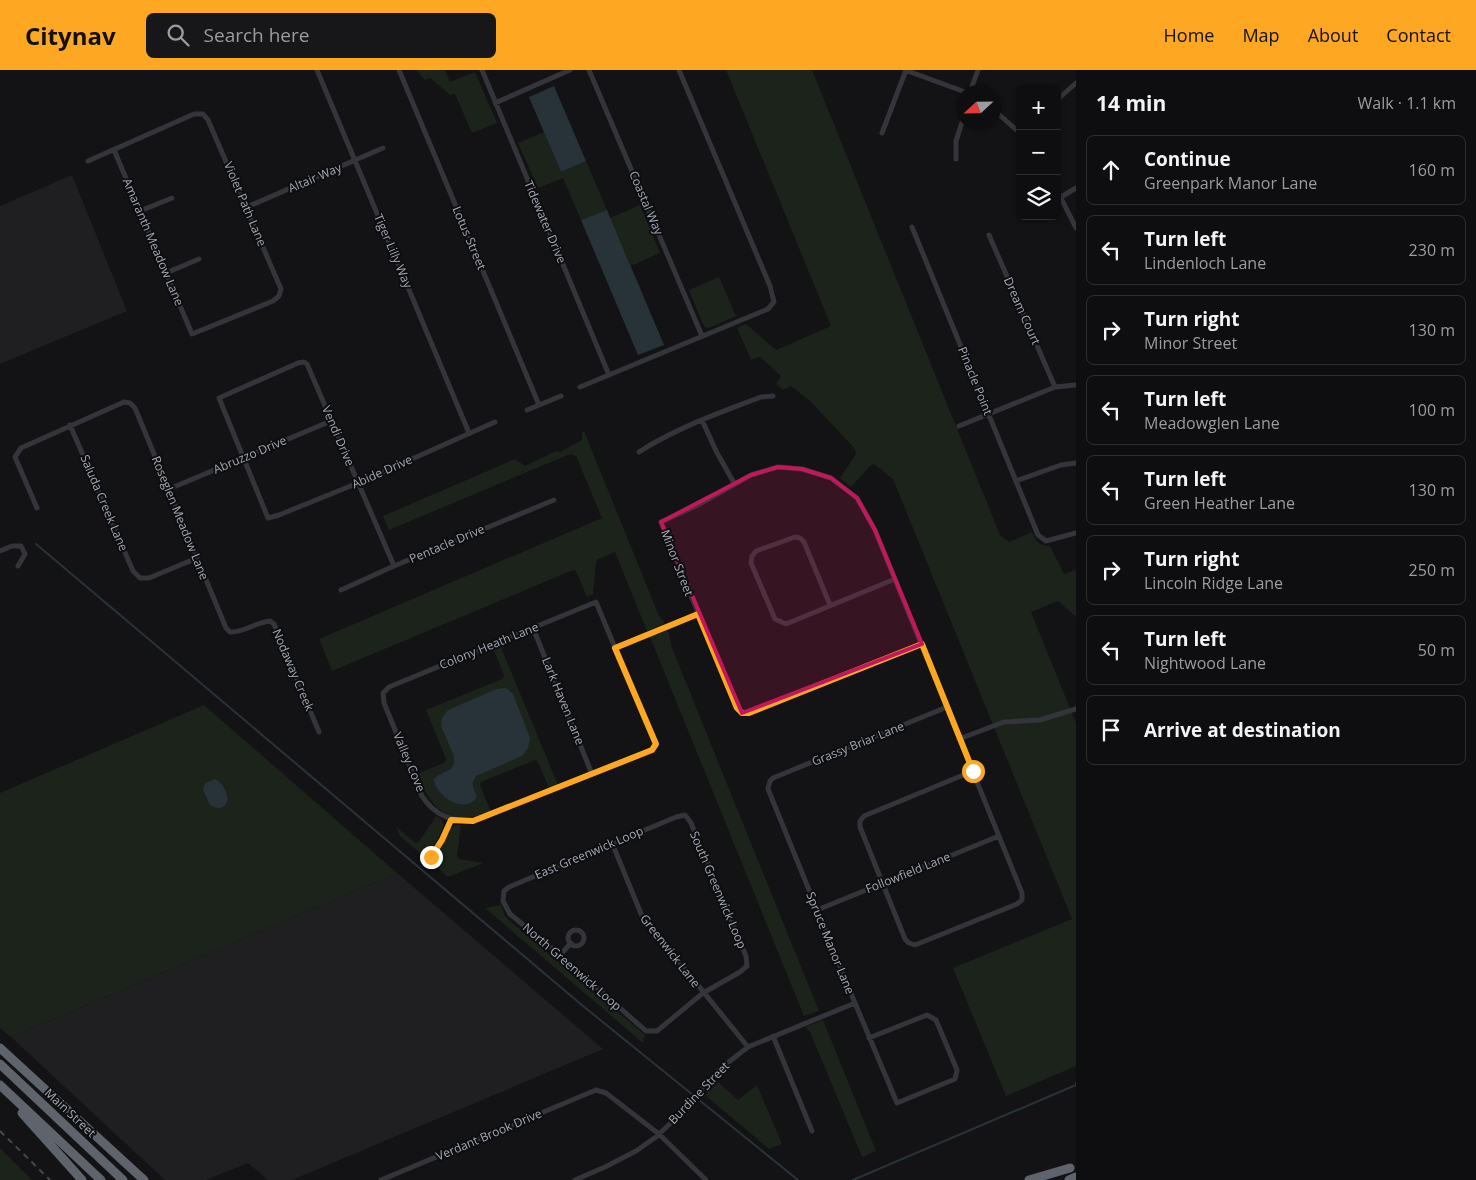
<!DOCTYPE html>
<meta charset="utf-8">
<style>
body{margin:0;font-family:"Open Sans",sans-serif;background:#171719;color:#f1f3f6}
.controls{position:absolute;right:15px;top:15px;display:grid;overflow:hidden;border-radius:8px;box-shadow:0 1px 4px #0004}
.controls button{width:45px;height:45px;display:grid;place-items:center;padding:0;border:0;border-bottom:1px solid #2e2e30;background:#0e0e10;color:#f1f3f6;font:25px sans-serif}
.compass{position:absolute;left:956px;top:15px;width:45px;height:45px;border-radius:50%;background:#0e0e10;box-shadow:0 1px 4px #0004;rotate:248deg}
.stop{position:absolute;width:15px;height:15px;margin:-11px;border:4px solid #fda722;border-radius:50%;background:#fff}
.stop.end{background:#fda722;border-color:#fff;box-shadow:0 1px 5px #0008}
.list{margin:0;padding:0;list-style:none}
h2{display:flex;justify-content:space-between;align-items:center;height:65px;margin:0;padding:0 20px;font-size:21px}
h2 small{font-size:16px;font-weight:400;color:#9b9c9f}
.list li{display:grid;grid-template-columns:32px 1fr auto;gap:15px;align-items:center;box-sizing:border-box;height:70px;margin:0 10px 10px;padding:0 10px;border:1px solid #2e2e30;border-radius:8px}
.list b{display:block;font-size:19px;white-space:nowrap}
.list p{margin:0;font-size:16px;white-space:nowrap;color:#9b9c9f}
.list em{font-size:16px;font-style:normal;color:#9b9c9f}
.icon{flex:none;width:28px;height:28px;fill:none;stroke:currentColor;stroke-width:2;stroke-linecap:round;stroke-linejoin:round}
.map{position:relative;flex:none;width:1076px;height:1110px;overflow:hidden}
header{display:flex;align-items:center;gap:30px;box-sizing:border-box;height:70px;padding:0 25px;background:#fda722;color:#111}
header strong{font-size:24px}
nav{display:flex;gap:28px;margin-inline-start:auto;font-size:18px}
.search{width:350px;height:45px;background:#171719;display:flex;align-items:center;gap:12px;box-sizing:border-box;padding:0 18px;border-radius:8px;color:#9b9c9f;font-size:19px}
main{display:flex}
aside{flex:1;background:#0e0e10}
.map>svg:first-child{display:block}
.built{fill:#1f1f22}
.green{fill:#1b231b}
.water{fill:#283339}
.lines{fill:none;stroke-linecap:round;stroke-linejoin:round}
.stream{stroke:#283339;stroke-width:2}
.street{stroke:#33353a;stroke-width:5}
.highway{stroke:#5f636b;stroke-width:9}
.rail{stroke:#46494f;stroke-width:2;stroke-dasharray:6 5;stroke-linecap:butt}
.route{stroke:#fda722;stroke-width:6}
.marked{fill:#c2185b;fill-opacity:0.2;stroke:#c2185b;stroke-width:4;stroke-linejoin:round}
.labels{text-anchor:middle;stroke-width:4;stroke-linejoin:round;paint-order:stroke}
.street-label{font-size:12px;fill:#a3aab6;stroke:#0e0e10}
</style>
<header>
<strong>Citynav</strong>
<div class="search"><svg class="icon" aria-label="search" viewBox="0 0 24 24"><circle cx="10" cy="10" r="6"/><path d="M15 15l6 6"/></svg>Search here</div>
<nav><a>Home</a><a>Map</a><a>About</a><a>Contact</a></nav>
</header>
<main>
<div class="map">
<svg width="1076" height="1110" viewBox="0 0 1076 1110">
<rect width="100%" height="100%" fill="#131315"/>
<!-- built -->
<path class="built" d="M 72,105 L 127,241 L 0,294 L 0,136 Z
M 397,803 L 603,979 L 292,1110 L 268,1110 L 248,1093 L 206,1110 L 165,1110 L 11,967 Z"/>
<!-- green -->
<path class="green" d="M 416,0 L 445,0 L 450,12 L 475,2 L 497,53 L 472,63 L 455,24 L 450,25 L 430,8 L 425,10 Z
M 726,0 L 812,0 L 1000,465 L 1009,472 L 1032,462 C 1035,471 1041,477 1050,476 L 1064,504 L 1076,500 L 1076,547 L 1058,531 L 1031,542 L 1076,653 L 1076,996 L 1006,1026 L 953,898 L 1072,849 L 893,409 L 874,394 L 870,396 L 851,417 L 840,408 L 856,384 L 855,379 L 811,332 L 791,316 L 783,320 L 776,314 L 781,306 L 760,287 L 751,290 L 737,258 L 746,254 L 776,280 L 831,256 Z
M 544,62 L 561,102 L 586,91 L 607,140 L 581,150 L 563,108 L 538,118 L 518,73 Z
M 640,135 L 660,183 L 631,196 L 610,148 Z
M 719,207 L 736,246 L 709,258 L 705,257 L 702,252 L 689,220 Z
M 584,361 L 659,546 L 665,553 L 647,561 L 615,482 L 597,490 L 596,493 L 593,524 L 587,527 L 576,501 L 573,500 L 332,601 L 319,569 L 602,448 L 576,386 L 570,384 L 389,460 L 383,446 L 515,389 L 525,396 L 556,381 L 560,382 L 582,370 L 582,363 Z
M 668,560 L 672,578 L 819,941 L 804,946 L 650,567 Z
M 500,575 L 558,715 L 549,718 L 538,692 L 535,690 L 481,712 L 480,715 L 491,742 C 449,757 433,742 417,704 L 444,693 L 446,689 L 426,640 L 502,609 L 504,606 L 493,578 Z
M 204,635 L 397,803 L 11,967 L 0,958 L 0,723 Z
M 436,746 L 441,749 L 444,755 L 437,770 L 426,788 L 400,766 L 396,757 L 416,773 L 419,772 Z
M 456,755 L 461,755 L 457,786 L 459,789 L 483,793 L 448,807 L 431,792 L 443,775 L 451,758 Z
M 501,835 L 505,846 L 510,851 L 645,965 L 643,973 L 485,838 Z
M 823,950 L 876,1081 L 862,1087 L 810,962 L 805,957 Z
M 718,1012 L 738,1030 L 757,1015 L 782,1074 L 769,1079 L 705,1025 Z
M 0,1078 L 32,1110 L 0,1110 Z"/>
<!-- water -->
<path class="water" d="M 554,16 L 586,91 L 561,102 L 529,27 Z
M 607,140 L 664,275 L 638,285 L 581,150 Z
M 506,618 L 513,624 L 530,668 L 528,678 L 522,686 L 476,706 C 470,714 473,718 477,726 C 468,746 435,727 434,709 L 439,705 L 451,699 L 454,694 L 454,686 L 441,656 L 442,648 L 448,640 L 497,619 Z
M 215,709 C 234,720 230,747 210,735 L 203,720 L 205,713 Z"/>
<g class="lines">
<!-- stream -->
<path class="stream" d="M 36,474 L 583,936 L 798,1110
M 1076,1013 L 1076,1014
M 853,1110 L 1076,1015"/>
<!-- street -->
<path class="street" d="M 317,0 L 469,363
M 399,0 L 539,335
M 482,0 L 609,305
M 589,0 L 702,266
M 905,0 L 965,22
M 970,22 L 978,0
M 1057,30 L 1076,13
M 495,33 L 570,0
M 994,40 L 1020,63
M 882,63 L 906,0
M 956,89 L 956,71 L 964,46
M 88,91 L 194,44 L 203,44 L 208,50 L 281,219 L 279,226 L 273,231 L 192,264 L 114,80
M 1057,120 L 1076,158
M 1061,127 L 1076,118
M 247,137 L 383,78
M 140,141 L 172,128
M 912,157 L 1038,465 L 1046,471 L 1076,463
M 989,165 L 1055,317
M 166,203 L 199,189
M 580,317 L 768,239 L 774,232 L 770,216 L 679,0
M 527,340 L 561,326
M 702,350 L 716,381 L 734,413
M 70,355 L 133,501 L 140,508 L 149,508 L 197,488
M 959,356 L 1055,317 L 1076,315
M 639,382 C 676,358 719,343 761,327 L 773,326
M 1016,411 L 1061,395 L 1076,393
M 169,419 L 331,351
M 37,438 L 15,387 L 21,378 L 124,332 L 130,333 L 135,338 L 226,558 L 230,562 C 244,563 256,552 270,551 L 274,554 L 319,662
M 0,481 L 12,476 L 21,476 L 25,484 L 18,496
M 394,496 L 307,294 L 304,292 L 298,293 L 219,328 L 268,448 L 279,445 L 358,413 L 495,352
M 341,520 L 394,496 L 554,430
M 596,532 L 655,674 L 652,680 L 473,751 C 450,750 436,747 422,726 L 384,633 L 383,623 L 389,617 Z
M 830,535 L 804,472 L 800,468 L 795,467 L 756,481 L 752,486 L 751,493 L 775,549 L 786,554 L 895,509
M 533,558 L 592,704
M 922,574 L 749,643 L 742,643 L 737,638 L 661,452 L 696,436 L 751,405 L 778,397 L 802,399 L 831,408 L 857,428 L 875,460 L 1022,823 L 1022,830 L 1017,834 L 915,875 L 909,873 L 905,869 L 860,757 L 860,751 L 864,746 L 973,701
M 615,578 L 697,545
M 959,669 L 1004,652 L 1040,650 L 1076,639
M 685,745 L 691,753 L 746,886 L 747,896 L 740,902 L 703,923 L 657,961 L 646,961 L 560,885 L 510,844 L 503,831 L 504,821 L 509,817 L 676,747 Z
M 612,773 L 642,846 L 748,977
M 431,787 L 442,770 L 451,750
M 817,840 L 999,766
M568 868a8 8 0 1 1 16 0a8 8 0 1 1-16 0Z
M 560,885 L 571,873
M 773,966 L 812,1061
M 869,968 L 927,945 L 936,950 L 957,1000 L 955,1009 L 897,1033 L 855,933 L 768,719 L 770,711 L 773,708 L 947,637
M 381,1110 L 596,1020 L 606,1023 L 659,1064 L 706,1110
M 575,1110 L 605,1097 L 636,1081 L 656,1067 L 680,1044 L 721,998 L 748,977 L 855,933"/>
<!-- highway -->
<path class="highway" d="M 0,978 L 144,1110
M 0,994 L 123,1110
M 0,1015 L 101,1110
M 22,1043 L 82,1110
M 1029,1110 L 1070,1098
M 1069,1110 L 1076,1107"/>
<!-- rail -->
<path class="rail" d="M 0,1061 L 50,1110"/>
</g>
<g class="lines">
<!-- route -->
<path class="route" d="M 431,787 L 442,770 L 451,750 L 473,751 L 652,680 L 656,674 L 615,578 L 698,544 L 737,638 L 742,643 L 749,643 L 922,574 L 973,701"/>
</g>
<!-- marked area -->
<path class="marked" d="M 778,397 L 802,399 L 831,408 L 857,428 L 875,460 L 922,574 L 742,643 L 661,452 L 751,405 Z"/>
<g class="labels">
<!-- street labels -->
<g class="street-label">
<text transform="translate(315 108) rotate(-23)" y="4">Altair Way</text>
<text transform="translate(646 133) rotate(67)" y="4">Coastal Way</text>
<text transform="translate(245 134) rotate(67)" y="4">Violet Path Lane</text>
<text transform="translate(545 152) rotate(67)" y="4">Tidewater Drive</text>
<text transform="translate(469 168) rotate(67)" y="4">Lotus Street</text>
<text transform="translate(153 172) rotate(67)" y="4">Amaranth Meadow Lane</text>
<text transform="translate(393 181) rotate(67)" y="4">Tiger Lilly Way</text>
<text transform="translate(1022 241) rotate(66)" y="4">Dream Court</text>
<text transform="translate(975 311) rotate(68)" y="4">Pinacle Point</text>
<text transform="translate(338 366) rotate(67)" y="4">Vendi Drive</text>
<text transform="translate(250 385) rotate(-23)" y="4">Abruzzo Drive</text>
<text transform="translate(382 402) rotate(-24)" y="4">Abide Drive</text>
<text transform="translate(104 433) rotate(67)" y="4">Saluda Creek Lane</text>
<text transform="translate(180 448) rotate(68)" y="4">Roseglen Meadow Lane</text>
<text transform="translate(447 474) rotate(-23)" y="4">Pentacle Drive</text>
<text transform="translate(677 493) rotate(69)" y="4">Minor Street</text>
<text transform="translate(489 576) rotate(-22)" y="4">Colony Heath Lane</text>
<text transform="translate(293 600) rotate(67)" y="4">Nodaway Creek</text>
<text transform="translate(563 631) rotate(68)" y="4">Lark Haven Lane</text>
<text transform="translate(858 674) rotate(-22)" y="4">Grassy Briar Lane</text>
<text transform="translate(409 692) rotate(67)" y="4">Valley Cove</text>
<text transform="translate(589 783) rotate(-23)" y="4">East Greenwick Loop</text>
<text transform="translate(908 803) rotate(-22)" y="4">Followfield Lane</text>
<text transform="translate(718 820) rotate(67)" y="4">South Greenwick Loop</text>
<text transform="translate(830 873) rotate(68)" y="4">Spruce Manor Lane</text>
<text transform="translate(670 881) rotate(52)" y="4">Greenwick Lane</text>
<text transform="translate(572 897) rotate(41)" y="4">North Greenwick Loop</text>
<text transform="translate(699 1023) rotate(-46)" y="4">Burdine Street</text>
<text transform="translate(70 1043) rotate(43)" y="4">Main Street</text>
<text transform="translate(489 1065) rotate(-23)" y="4">Verdant Brook Drive</text>
</g>
</g>
</svg>
<div class="controls">
<button>+</button>
<button>−</button>
<button><svg class="icon" aria-label="layers" viewBox="0 0 24 24"><path d="M12 4l9 5-9 5-9-5zM3 14l9 5 9-5"/></svg></button>
</div>
<svg class="compass" viewBox="-18 -18 36 36"><path d="M0-13l5 13h-10z" fill="#e53935"/><path d="M0 13l5-13h-10z" fill="#9b9c9f"/></svg>
<div class="stop" style="left:973px;top:701px"></div>
<div class="stop end" style="left:431px;top:787px"></div>
</div>
<aside>
<h2>14 min<small>Walk · 1.1 km</small></h2>
<ul class="list">
<li><svg class="icon" aria-label="ahead" viewBox="0 0 24 24"><path d="M12 20V5M6 11l6-6 6 6"/></svg><div><b>Continue</b><p>Greenpark Manor Lane</p></div><em>160 m</em></li>
<li><svg class="icon" aria-label="left" viewBox="0 0 24 24"><path d="M17 20v-9H6M10 6l-5 5 5 5"/></svg><div><b>Turn left</b><p>Lindenloch Lane</p></div><em>230 m</em></li>
<li><svg class="icon" aria-label="right" viewBox="0 0 24 24"><path d="M7 20v-9h11M14 6l5 5-5 5"/></svg><div><b>Turn right</b><p>Minor Street</p></div><em>130 m</em></li>
<li><svg class="icon" aria-label="left" viewBox="0 0 24 24"><path d="M17 20v-9H6M10 6l-5 5 5 5"/></svg><div><b>Turn left</b><p>Meadowglen Lane</p></div><em>100 m</em></li>
<li><svg class="icon" aria-label="left" viewBox="0 0 24 24"><path d="M17 20v-9H6M10 6l-5 5 5 5"/></svg><div><b>Turn left</b><p>Green Heather Lane</p></div><em>130 m</em></li>
<li><svg class="icon" aria-label="right" viewBox="0 0 24 24"><path d="M7 20v-9h11M14 6l5 5-5 5"/></svg><div><b>Turn right</b><p>Lincoln Ridge Lane</p></div><em>250 m</em></li>
<li><svg class="icon" aria-label="left" viewBox="0 0 24 24"><path d="M17 20v-9H6M10 6l-5 5 5 5"/></svg><div><b>Turn left</b><p>Nightwood Lane</p></div><em>50 m</em></li>
<li><svg class="icon" aria-label="arrive" viewBox="0 0 24 24"><path d="M6 21V4h12l-3 4 3 4H6"/></svg><div><b>Arrive at destination</b></div></li>
</ul>
</aside>
</main>
